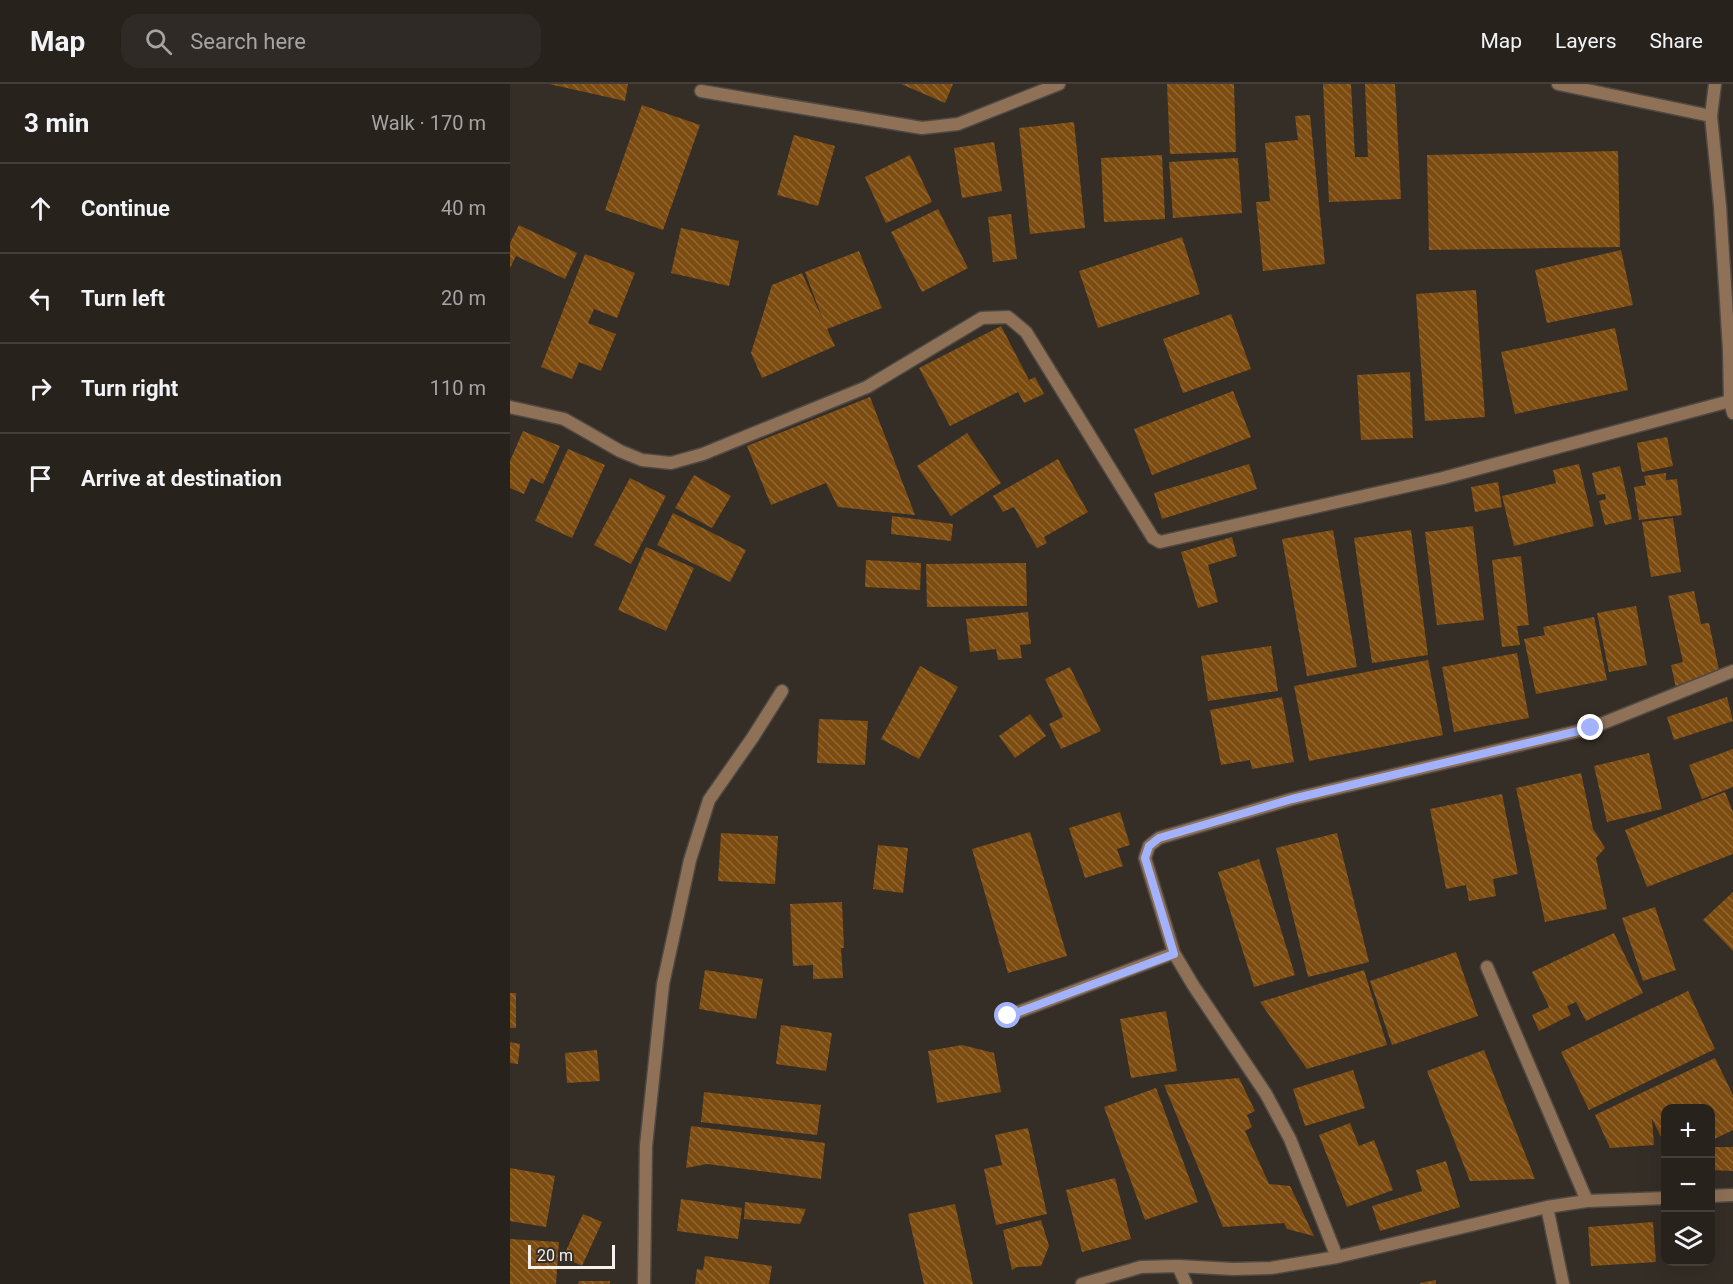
<!DOCTYPE html>
<meta charset="utf-8">
<style>
body{margin:0;font-family:Roboto,sans-serif;background:#302a26;color:#f1f3f6}
.controls{position:absolute;right:18px;bottom:18px;display:grid;overflow:hidden;border-radius:12px;box-shadow:0 6px 24px #0002}
.controls button{width:54px;height:54px;display:grid;place-items:center;padding:0;border:0;border-bottom:2px solid #443f3b;background:#28221d;color:#f1f3f6;font:30px sans-serif}
.scale{position:absolute;left:18px;bottom:15px;width:87px;box-sizing:border-box;padding-left:6px;border:3px solid #f6f1ec;border-top:0;font-size:16px;line-height:21px;white-space:nowrap;color:#f6f1ec;-webkit-text-stroke:4px #352e27;paint-order:stroke}
.stop{position:absolute;width:18px;height:18px;margin:-14px;border:4px solid #a2b2fd;border-radius:50%;background:#fff}
.stop.end{background:#a2b2fd;border-color:#fff;box-shadow:0 2px 6px #0008}
.list{margin:0;padding:0;list-style:none}
h2{display:flex;justify-content:space-between;align-items:center;height:78px;margin:0;padding:0 24px;font-size:26px}
h2 small{font-size:20px;font-weight:400;color:#a5a4a4}
.list li{display:grid;grid-template-columns:39px 1fr auto;gap:18px;align-items:center;box-sizing:border-box;height:90px;padding:0 24px;border-top:2px solid #443f3b}
.list b{display:block;font-size:22px;white-space:nowrap}
.list em{font-size:20px;font-style:normal;color:#a5a4a4}
.icon{flex:none;width:33px;height:33px;fill:none;stroke:currentColor;stroke-width:2;stroke-linecap:round;stroke-linejoin:round}
.map{position:relative;flex:none;width:1223px;height:1200px;overflow:hidden}
header{display:flex;align-items:center;gap:36px;box-sizing:border-box;height:84px;padding:0 30px;background:#28221d;border-bottom:2px solid #443f3b}
header strong{font-size:28px}
nav{display:flex;gap:33px;margin-inline-start:auto;font-size:21px}
.search{width:420px;height:54px;background:#302a26;display:flex;align-items:center;gap:15px;box-sizing:border-box;padding:0 21px;border-radius:18px;color:#a5a4a4;font-size:22px}
main{display:flex}
aside{flex:1;background:#28221d}
.map>svg:first-child{display:block}
.building{fill:url(#building-back-hatch)}
.lines{fill:none;stroke-linecap:round;stroke-linejoin:round}
.minor-casing{stroke:#504943;stroke-width:15}
.tertiary-casing{stroke:#504943;stroke-width:15}
.minor{stroke:#8e7156;stroke-width:12}
.tertiary{stroke:#8e7156;stroke-width:12}
.route{stroke:#a2b2fd;stroke-width:8}
</style>
<header>
<strong>Map</strong>
<div class="search"><svg class="icon" aria-label="search" viewBox="0 0 24 24"><circle cx="10" cy="10" r="6"/><path d="M15 15l6 6"/></svg>Search here</div>
<nav><a>Map</a><a>Layers</a><a>Share</a></nav>
</header>
<main>
<aside>
<h2>3 min<small>Walk · 170 m</small></h2>
<ul class="list">
<li><svg class="icon" aria-label="ahead" viewBox="0 0 24 24"><path d="M12 20V5M6 11l6-6 6 6"/></svg><div><b>Continue</b></div><em>40 m</em></li>
<li><svg class="icon" aria-label="left" viewBox="0 0 24 24"><path d="M17 20v-9H6M10 6l-5 5 5 5"/></svg><div><b>Turn left</b></div><em>20 m</em></li>
<li><svg class="icon" aria-label="right" viewBox="0 0 24 24"><path d="M7 20v-9h11M14 6l5 5-5 5"/></svg><div><b>Turn right</b></div><em>110 m</em></li>
<li><svg class="icon" aria-label="arrive" viewBox="0 0 24 24"><path d="M6 21V4h12l-3 4 3 4H6"/></svg><div><b>Arrive at destination</b></div></li>
</ul>
</aside>
<div class="map">
<svg width="1223" height="1200" viewBox="0 0 1223 1200">
<defs>
<pattern id="building-back-hatch" width="6" height="6" patternUnits="userSpaceOnUse" patternTransform="scale(1.5)"><rect width="6" height="6" fill="#7d4c11"/><path d="M-1 5l2 2M0 0l6 6M5-1l2 2" fill="none" stroke="#906634"/></pattern>
</defs>
<rect width="100%" height="100%" fill="#352e27"/>
<!-- building -->
<path class="building" d="M 39,0 L 118,0 L 115,17 Z
M 391,0 L 443,0 L 435,19 Z
M 657,0 L 724,0 L 726,68 L 660,70 Z
M 813,0 L 841,0 L 845,73 L 858,73 L 855,0 L 885,0 L 891,115 L 819,118 Z
M 132,21 L 190,41 L 153,146 L 95,126 Z
M 800,31 L 815,180 L 753,187 L 746,118 L 760,117 L 755,59 L 788,56 L 785,32 Z
M 564,38 L 575,144 L 520,150 L 509,44 Z
M 284,51 L 325,62 L 308,122 L 267,111 Z
M 484,58 L 492,107 L 452,114 L 444,64 Z
M 1108,67 L 1110,163 L 919,166 L 917,71 Z
M 400,71 L 422,118 L 376,139 L 355,93 Z
M 652,71 L 655,135 L 594,138 L 591,74 Z
M 728,74 L 732,129 L 663,134 L 659,78 Z
M 428,125 L 458,184 L 412,208 L 381,148 Z
M 501,130 L 507,175 L 483,178 L 478,133 Z
M 9,141 L 67,169 L 55,195 L 6,172 L 0,184 L 0,159 Z
M 171,144 L 229,157 L 219,202 L 161,189 Z
M 672,153 L 690,210 L 588,244 L 569,187 Z
M 1111,166 L 1123,221 L 1037,239 L 1025,186 Z
M 349,167 L 372,224 L 317,245 L 325,262 L 252,294 L 241,269 L 262,201 L 292,189 L 313,236 L 295,188 Z
M 75,170 L 125,189 L 107,234 L 84,225 L 78,239 L 106,250 L 91,287 L 69,278 L 62,295 L 31,283 Z
M 966,206 L 975,333 L 915,337 L 906,210 Z
M 721,230 L 741,285 L 673,309 L 653,255 Z
M 491,242 L 519,296 L 525,293 L 534,310 L 514,319 L 508,308 L 440,342 L 409,284 Z
M 1105,244 L 1118,306 L 1005,330 L 991,268 Z
M 900,288 L 903,354 L 851,356 L 847,291 Z
M 723,307 L 741,353 L 642,391 L 624,345 Z
M 360,313 L 405,431 L 328,423 L 316,399 L 261,421 L 237,362 Z
M 13,347 L 50,362 L 33,400 L 21,394 L 14,410 L 0,404 L 0,377 Z
M 457,349 L 491,399 L 441,432 L 407,382 Z
M 1157,353 L 1163,382 L 1132,388 L 1127,359 Z
M 58,365 L 95,381 L 62,454 L 25,437 Z
M 548,375 L 578,428 L 534,453 L 537,459 L 527,464 L 504,423 L 493,428 L 483,412 Z
M 739,380 L 747,405 L 652,435 L 644,409 Z
M 1069,380 L 1084,442 L 1004,462 L 992,412 L 1046,399 L 1043,386 Z
M 1110,382 L 1122,435 L 1095,441 L 1089,417 L 1096,415 L 1095,410 L 1087,411 L 1082,389 Z
M 1156,389 L 1156,396 L 1167,395 L 1172,431 L 1129,436 L 1124,403 L 1136,401 L 1134,392 Z
M 184,391 L 221,412 L 202,444 L 165,424 Z
M 120,394 L 156,412 L 121,480 L 84,461 Z
M 988,398 L 992,423 L 965,428 L 961,403 Z
M 163,429 L 236,466 L 220,498 L 147,461 Z
M 382,432 L 443,440 L 441,457 L 381,450 Z
M 1163,434 L 1171,488 L 1141,493 L 1132,438 Z
M 963,442 L 974,536 L 927,541 L 915,448 Z
M 823,446 L 847,583 L 797,592 L 772,455 Z
M 901,446 L 918,571 L 862,579 L 844,454 Z
M 722,453 L 727,472 L 698,481 L 708,518 L 688,524 L 671,468 Z
M 136,463 L 184,484 L 156,547 L 108,526 Z
M 1011,472 L 1019,541 L 1007,542 L 1010,561 L 992,563 L 982,476 Z
M 356,476 L 411,479 L 410,506 L 355,503 Z
M 516,479 L 517,522 L 417,523 L 416,480 Z
M 1184,507 L 1191,540 L 1199,539 L 1211,595 L 1166,604 L 1161,581 L 1173,578 L 1158,512 Z
M 1126,522 L 1137,581 L 1099,588 L 1087,529 Z
M 518,528 L 521,560 L 510,561 L 512,574 L 488,576 L 486,565 L 460,568 L 456,535 Z
M 1084,533 L 1097,596 L 1026,610 L 1014,555 L 1035,551 L 1033,543 Z
M 761,562 L 768,607 L 698,617 L 691,572 Z
M 1007,569 L 1019,634 L 944,648 L 932,583 Z
M 918,576 L 933,651 L 799,677 L 784,602 Z
M 410,582 L 448,603 L 409,675 L 371,655 Z
M 560,583 L 591,647 L 551,665 L 539,640 L 553,633 L 535,595 Z
M 772,613 L 784,678 L 742,685 L 740,676 L 711,681 L 700,626 Z
M 1217,613 L 1223,637 L 1164,656 L 1157,633 Z
M 520,630 L 536,652 L 505,674 L 489,652 Z
M 309,635 L 358,637 L 355,681 L 307,679 Z
M 1223,665 L 1223,703 L 1192,715 L 1179,681 Z
M 1139,669 L 1152,725 L 1097,738 L 1084,682 Z
M 1071,689 L 1083,745 L 1095,764 L 1086,774 L 1097,825 L 1035,838 L 1006,704 Z
M 1215,708 L 1223,728 L 1223,770 L 1137,803 L 1115,746 Z
M 992,710 L 1008,790 L 983,795 L 986,812 L 959,817 L 956,801 L 936,805 L 920,725 Z
M 610,728 L 620,761 L 607,765 L 613,782 L 575,794 L 559,744 Z
M 520,748 L 557,872 L 498,889 L 462,765 Z
M 211,749 L 268,752 L 265,800 L 208,797 Z
M 827,749 L 859,878 L 798,893 L 766,764 Z
M 368,761 L 398,764 L 393,809 L 363,805 Z
M 749,775 L 785,891 L 744,903 L 708,788 Z
M 1223,808 L 1223,867 L 1193,836 Z
M 332,818 L 334,864 L 331,864 L 333,894 L 303,895 L 303,881 L 283,882 L 280,820 Z
M 1145,823 L 1166,886 L 1133,897 L 1112,834 Z
M 1104,849 L 1133,909 L 1076,937 L 1066,918 L 1057,922 L 1061,931 L 1029,947 L 1022,931 L 1039,923 L 1022,888 Z
M 946,868 L 968,932 L 882,961 L 860,897 Z
M 195,886 L 253,895 L 246,935 L 189,925 Z
M 854,886 L 877,961 L 797,985 L 750,918 Z
M 1178,907 L 1205,965 L 1079,1026 L 1051,968 Z
M 0,909 L 6,909 L 6,944 L 0,944 Z
M 656,927 L 667,987 L 621,994 L 610,935 Z
M 271,941 L 322,949 L 316,987 L 266,980 Z
M 0,958 L 10,960 L 8,980 L 0,979 Z
M 452,961 L 484,969 L 491,1008 L 427,1019 L 418,967 Z
M 87,966 L 90,997 L 57,999 L 55,969 Z
M 974,966 L 1025,1095 L 960,1097 L 917,987 Z
M 1205,974 L 1223,1011 L 1223,1046 L 1200,1057 L 1200,1024 L 1156,1024 L 1156,1062 L 1142,1035 L 1144,1061 L 1100,1064 L 1085,1031 Z
M 843,986 L 855,1024 L 795,1042 L 783,1005 Z
M 729,994 L 745,1027 L 737,1031 L 742,1043 L 735,1047 L 759,1100 L 780,1102 L 804,1152 L 777,1145 L 774,1139 L 713,1143 L 654,1001 Z
M 646,1004 L 688,1118 L 635,1136 L 594,1023 Z
M 194,1008 L 311,1021 L 307,1051 L 191,1038 Z
M 840,1039 L 849,1062 L 864,1056 L 883,1106 L 837,1123 L 809,1051 Z
M 181,1042 L 315,1059 L 311,1095 L 197,1080 L 176,1084 Z
M 518,1044 L 537,1130 L 486,1141 L 474,1085 L 492,1081 L 485,1051 Z
M 1200,1063 L 1223,1063 L 1223,1087 L 1200,1086 Z
M 936,1077 L 950,1123 L 870,1147 L 862,1122 L 912,1107 L 906,1086 Z
M 0,1084 L 45,1092 L 36,1143 L 0,1137 Z
M 605,1094 L 621,1155 L 572,1168 L 556,1106 Z
M 171,1115 L 232,1124 L 228,1155 L 167,1147 Z
M 235,1118 L 296,1125 L 290,1140 L 234,1135 Z
M 445,1120 L 463,1200 L 414,1200 L 398,1130 Z
M 73,1130 L 92,1138 L 72,1182 L 53,1173 Z
M 531,1136 L 539,1162 L 531,1182 L 507,1183 L 502,1186 L 493,1146 Z
M 1143,1138 L 1146,1178 L 1081,1182 L 1078,1143 Z
M 0,1155 L 49,1158 L 46,1200 L 0,1200 Z
M 195,1172 L 262,1182 L 259,1200 L 185,1200 L 187,1185 L 193,1186 Z
M 926,1196 L 926,1200 L 910,1200 L 910,1199 Z
M 69,1197 L 100,1197 L 100,1200 L 68,1200 Z"/>
<g class="lines">
<!-- minor casing -->
<g class="minor-casing">
<path id="minor" d="M 1048,0 L 1201,32
M 191,7 L 412,44 L 448,40 L 549,0
M 0,323 L 54,335 L 110,367 L 132,376 L 161,379 L 193,370 L 357,303 L 472,234 L 498,233 L 516,248 L 643,454 L 650,458 L 933,394 L 1220,317
M 977,883 L 1077,1117
M 498,932 L 664,869
M 1200,1112 L 1223,1111
M 1037,1123 L 1053,1200
M 827,1173 L 780,1055 L 756,1010 L 683,901 L 664,869 L 635,774 L 639,762 L 649,754 L 782,715 L 1081,644 L 1223,587
M 668,1182 L 676,1200
M 134,1200 L 136,1062 L 153,900 L 180,776 L 199,716 L 243,653 L 272,607
M 572,1200 L 631,1183 L 668,1182 L 723,1185 L 761,1184 L 827,1173 L 1037,1123 L 1077,1117 L 1156,1114"/>
</g>
<!-- tertiary casing -->
<g class="tertiary-casing">
<path id="tertiary" d="M 1205,0 L 1201,32 L 1210,122 L 1219,265 L 1220,317 L 1223,329"/>
</g>
<!-- minor -->
<use href="#minor" class="minor"/>
<!-- tertiary -->
<use href="#tertiary" class="tertiary"/>
</g>
<g class="lines">
<!-- route -->
<path class="route" d="M 498,932 L 664,870 L 635,774 L 639,762 L 649,754 L 782,715 L 1081,644"/>
</g>
</svg>
<div class="controls">
<button>+</button>
<button>−</button>
<button><svg class="icon" aria-label="layers" viewBox="0 0 24 24"><path d="M12 4l9 5-9 5-9-5zM3 14l9 5 9-5"/></svg></button>
</div>
<div class="scale">20 m</div>
<div class="stop" style="left:498px;top:932px"></div>
<div class="stop end" style="left:1081px;top:644px"></div>
</div>
</main>
